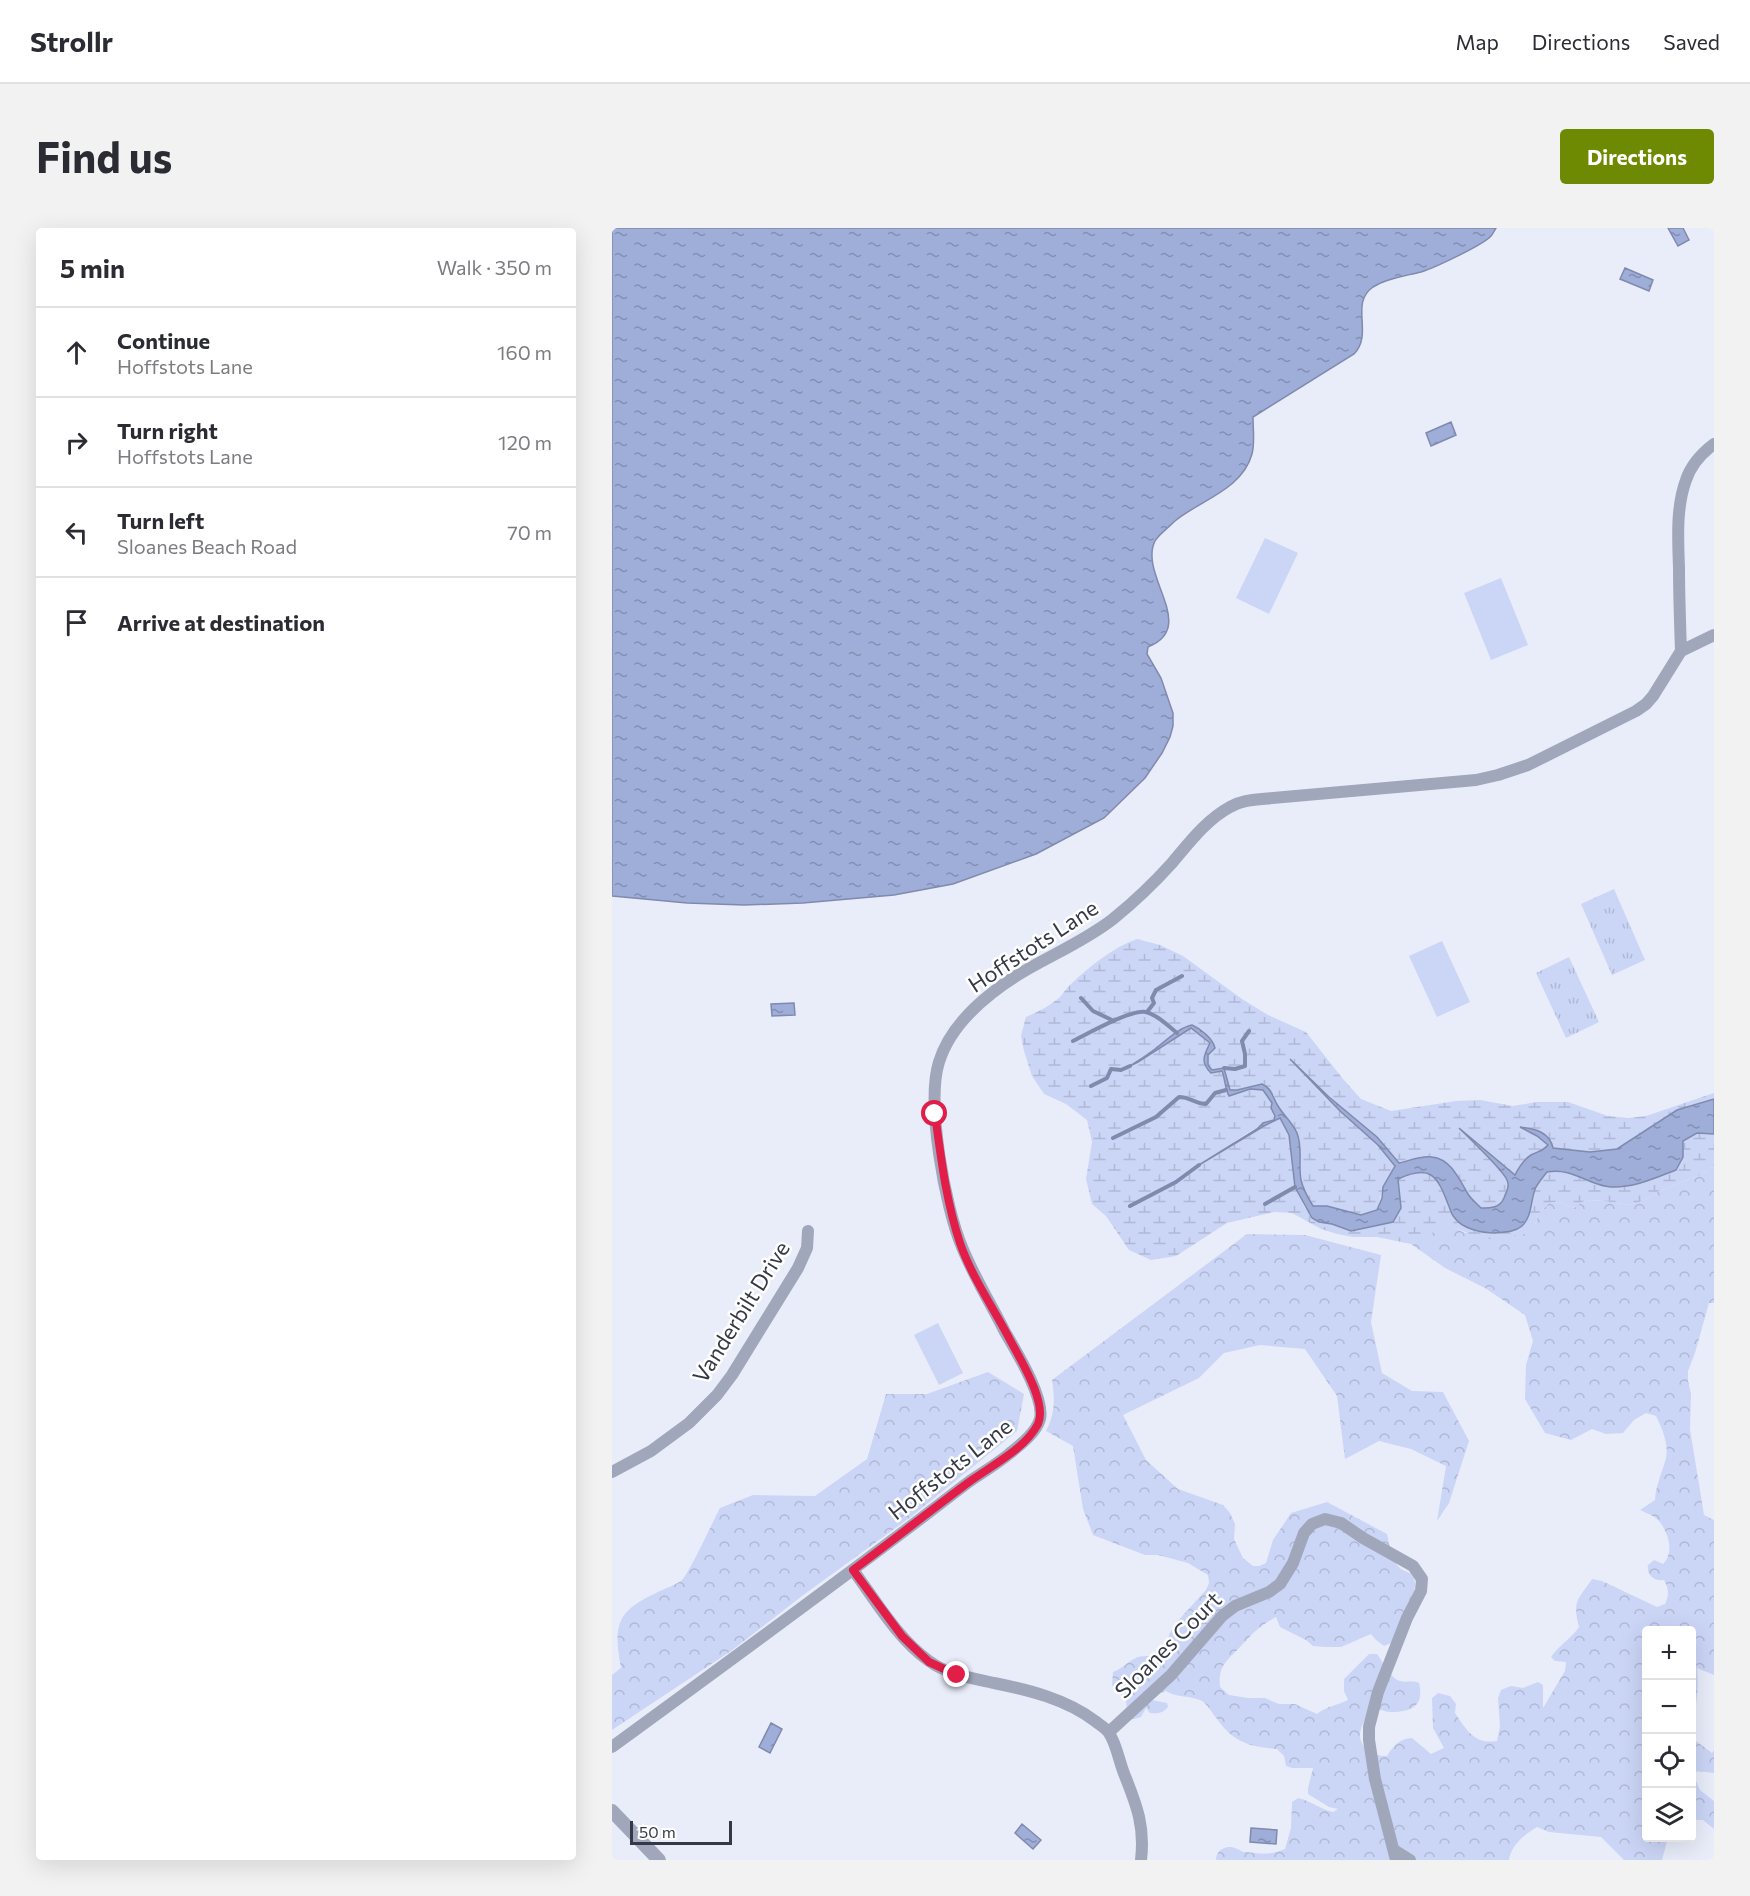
<!DOCTYPE html>
<meta charset="utf-8">
<style>
body{margin:0;font-family:Commissioner,sans-serif;background:#f2f2f3;color:#2b2b33}
.controls{position:absolute;right:18px;bottom:18px;display:grid;overflow:hidden;border-radius:6px;box-shadow:0 6px 24px #0002}
.controls button{width:54px;height:54px;display:grid;place-items:center;padding:0;border:0;border-bottom:2px solid #e1e1e2;background:#fff;color:#2b2b33;font:30px sans-serif}
.scale{position:absolute;left:18px;bottom:15px;width:102px;box-sizing:border-box;padding-left:6px;border:3px solid #353945;border-top:0;font-size:16px;line-height:21px;white-space:nowrap;color:#353945;-webkit-text-stroke:4px #fff;paint-order:stroke}
.stop{position:absolute;width:18px;height:18px;margin:-14px;border:4px solid #e11d48;border-radius:50%;background:#fff}
.stop.end{background:#e11d48;border-color:#fff;box-shadow:0 2px 6px #0008}
.list{margin:0;padding:0;list-style:none}
h2{display:flex;justify-content:space-between;align-items:center;height:78px;margin:0;padding:0 24px;font-size:26px}
h2 small{font-size:20px;font-weight:400;color:#7c7c81}
.list li{display:grid;grid-template-columns:39px 1fr auto;gap:18px;align-items:center;box-sizing:border-box;height:90px;padding:0 24px;border-top:2px solid #e1e1e2}
.list b{display:block;font-size:22px;white-space:nowrap}
.list p{margin:0;font-size:20px;white-space:nowrap;color:#7c7c81}
.list em{font-size:20px;font-style:normal;color:#7c7c81}
.icon{flex:none;width:33px;height:33px;fill:none;stroke:currentColor;stroke-width:2;stroke-linecap:round;stroke-linejoin:round}
.map{position:relative;flex:none;width:1102px;height:1632px;overflow:hidden;border-radius:6px}
header{display:flex;align-items:center;gap:36px;box-sizing:border-box;height:84px;padding:0 30px;background:#fff;border-bottom:2px solid #e1e1e2}
header strong{font-size:28px}
nav{display:flex;gap:33px;margin-inline-start:auto;font-size:21px}
.intro{display:flex;align-items:center;justify-content:space-between;box-sizing:border-box;height:144px;padding:0 36px}
h1{margin:0;font-size:42px}
.button{padding:15px 27px;border-radius:6px;background:#6d8a02;color:#fff;font-size:21px;font-weight:700}
main{display:flex;gap:36px;padding:0 36px}
aside{flex:1;background:#fff;border-radius:6px;box-shadow:0 6px 24px #0002}
.map>svg:first-child{display:block}
.forest{fill:url(#forest-crowns)}
.wetland{fill:url(#wetland-marsh)}
.park{fill:url(#park-tufts)}
.pitch{fill:#cbd5f6}
.water{fill:url(#water-ripples);stroke:#7f8aad;stroke-width:1.5}
.lines{fill:none;stroke-linecap:round;stroke-linejoin:round}
.stream{stroke:#7f8aad;stroke-width:4}
.minor{stroke:#a1a7bb;stroke-width:12}
.tertiary{stroke:#a1a7bb;stroke-width:14}
.route{stroke:#e11d48;stroke-width:8}
.labels{text-anchor:middle;stroke-width:5;stroke-linejoin:round;paint-order:stroke}
.street-label{font-size:22px;fill:#353945;stroke:#fff}
</style>
<header>
<strong>Strollr</strong>
<nav><a>Map</a><a>Directions</a><a>Saved</a></nav>
</header>
<div class="intro"><h1>Find us</h1><a class="button">Directions</a></div>
<main>
<aside>
<h2>5 min<small>Walk · 350 m</small></h2>
<ul class="list">
<li><svg class="icon" aria-label="ahead" viewBox="0 0 24 24"><path d="M12 20V5M6 11l6-6 6 6"/></svg><div><b>Continue</b><p>Hoffstots Lane</p></div><em>160 m</em></li>
<li><svg class="icon" aria-label="right" viewBox="0 0 24 24"><path d="M7 20v-9h11M14 6l5 5-5 5"/></svg><div><b>Turn right</b><p>Hoffstots Lane</p></div><em>120 m</em></li>
<li><svg class="icon" aria-label="left" viewBox="0 0 24 24"><path d="M17 20v-9H6M10 6l-5 5 5 5"/></svg><div><b>Turn left</b><p>Sloanes Beach Road</p></div><em>70 m</em></li>
<li><svg class="icon" aria-label="arrive" viewBox="0 0 24 24"><path d="M6 21V4h12l-3 4 3 4H6"/></svg><div><b>Arrive at destination</b></div></li>
</ul>
</aside>
<div class="map">
<svg width="1102" height="1632" viewBox="0 0 1102 1632">
<defs>
<pattern id="forest-crowns" width="20" height="18" patternUnits="userSpaceOnUse" patternTransform="scale(1.5)"><rect width="20" height="18" fill="#cbd5f6"/><path d="M2 6a3 3 0 1 1 6 0M12 15a3 3 0 1 1 6 0" fill="none" stroke="#afb8d4"/></pattern>
<pattern id="wetland-marsh" width="20" height="14" patternUnits="userSpaceOnUse" patternTransform="scale(1.5)"><rect width="20" height="14" fill="#cbd5f6"/><path d="M1 5h8M5 5V1M11 12h8M15 12V8" fill="none" stroke="#afb8d4"/></pattern>
<pattern id="park-tufts" width="24" height="20" patternUnits="userSpaceOnUse" patternTransform="scale(1.5)"><rect width="24" height="20" fill="#cbd5f6"/><path d="M3 7l-1-3M5 7V3M7 7l1-3M15 17l-1-3M17 17v-4M19 17l1-3" fill="none" stroke="#afb8d4"/></pattern>
<pattern id="water-ripples" width="26" height="14" patternUnits="userSpaceOnUse" patternTransform="scale(1.5)"><rect width="26" height="14" fill="#9fadd9"/><path d="M2 4q2-2 4 0t4 0M15 11q2-2 4 0t4 0" fill="none" stroke="#828eb2"/></pattern>
</defs>
<rect width="100%" height="100%" fill="#e9edfa"/>
<!-- forest -->
<path class="forest" d="M 1102,938 L 1102,1075 L 1097,1075 L 1083,1125 L 1076,1143 L 1076,1153 L 1079,1166 L 1078,1201 L 1092,1287 L 1102,1292 L 1102,1447 L 1085,1440 C 1087,1460 1085,1476 1080,1495 L 1080,1402 L 1034,1402 L 1034,1610 L 1056,1610 L 1050,1632 L 1012,1632 L 989,1609 L 937,1604 L 925,1599 C 913,1606 899,1617 897,1632 L 604,1632 C 604,1621 616,1616 625,1621 C 631,1623 628,1624 634,1624 C 648,1626 660,1627 673,1621 L 679,1600 L 680,1574 L 686,1570 C 699,1573 708,1581 721,1584 L 726,1581 L 717,1579 L 696,1566 L 696,1560 L 701,1540 L 680,1540 L 674,1538 L 672,1528 L 665,1521 C 638,1519 621,1514 605,1491 C 600,1485 596,1477 590,1473 C 578,1467 565,1470 554,1463 L 547,1466 L 540,1472 L 555,1475 L 556,1479 C 551,1485 546,1486 538,1485 L 534,1480 L 529,1489 L 522,1491 L 516,1490 L 514,1473 L 500,1457 L 501,1444 C 510,1441 514,1435 522,1431 C 530,1426 542,1429 552,1429 L 557,1407 L 563,1396 L 594,1362 L 597,1355 L 596,1347 L 576,1335 L 546,1327 L 533,1327 L 481,1307 L 471,1281 L 461,1218 L 434,1203 C 443,1186 443,1171 440,1152 L 635,1006 L 693,1007 L 769,1027 L 759,1094 L 770,1145 L 800,1163 L 831,1164 L 857,1213 L 837,1275 L 825,1293 L 834,1238 L 799,1221 L 767,1213 L 733,1231 L 725,1168 L 693,1121 L 648,1117 L 612,1125 L 587,1150 L 511,1187 L 534,1232 L 566,1261 L 611,1277 L 618,1285 L 623,1296 L 622,1311 L 631,1330 L 641,1338 L 647,1338 L 654,1335 L 661,1312 L 679,1285 L 715,1274 L 775,1306 C 778,1318 779,1333 789,1341 C 794,1344 798,1344 801,1349 C 810,1364 786,1401 779,1415 L 772,1418 L 764,1412 L 759,1406 L 729,1419 L 713,1419 L 701,1418 L 694,1412 L 668,1399 L 664,1389 C 647,1398 641,1405 628,1419 C 615,1433 606,1437 608,1459 L 617,1467 L 636,1470 L 653,1470 L 667,1476 L 683,1476 L 705,1486 C 715,1478 726,1477 736,1472 L 732,1463 L 732,1451 L 757,1426 L 765,1426 C 771,1434 779,1451 788,1453 C 795,1455 800,1452 807,1455 C 813,1479 798,1484 778,1484 C 774,1484 771,1482 768,1482 C 764,1483 759,1485 755,1487 C 753,1492 748,1500 748,1506 C 747,1520 763,1529 775,1528 C 782,1517 787,1511 800,1510 L 819,1526 L 832,1520 L 821,1500 L 820,1470 L 826,1465 L 838,1468 L 844,1476 L 843,1485 C 854,1501 862,1517 885,1513 L 888,1498 L 886,1470 L 889,1462 L 899,1458 L 911,1460 L 926,1454 L 931,1457 L 931,1480 L 953,1443 L 954,1434 L 943,1433 L 939,1429 C 947,1417 959,1411 967,1399 C 960,1372 966,1372 980,1351 L 990,1353 L 1045,1379 L 1053,1376 C 1057,1367 1057,1361 1052,1352 C 1043,1354 1034,1347 1036,1337 L 1042,1332 L 1051,1336 C 1063,1324 1056,1303 1046,1292 C 1041,1287 1034,1285 1028,1282 L 1043,1272 C 1044,1256 1050,1245 1054,1230 C 1057,1216 1050,1200 1044,1188 L 1034,1185 L 1022,1192 L 1011,1205 L 994,1206 L 980,1201 L 959,1212 L 933,1205 L 913,1171 L 914,1137 L 921,1113 L 913,1087 L 873,1060 L 833,1040 L 799,1016 L 830,999 L 842,999 L 853,1005 L 923,997 L 926,986 L 937,975 L 947,974 L 962,980 L 973,972 L 993,973 L 1017,977 L 1033,972 L 1047,963 L 1091,946 Z
M 376,1144 L 412,1166 L 405,1203 L 300,1288 L 190,1368 L 119,1423 L 0,1502 L 0,1447 L 9,1440 C 0,1393 7,1382 48,1363 C 54,1360 63,1357 69,1353 C 76,1348 102,1291 108,1280 L 141,1267 L 203,1268 L 255,1231 L 274,1166 L 315,1166 Z
M 1080,1510 L 1100,1525 L 1102,1522 L 1102,1545 L 1085,1543 L 1082,1548 L 1088,1562 L 1102,1573 L 1102,1601 L 1091,1592 L 1080,1592 Z"/>
<!-- wetland -->
<path class="wetland" d="M 525,711 L 548,717 L 571,728 L 630,771 L 656,787 L 694,804 L 731,851 L 749,871 L 779,883 L 844,873 L 868,872 L 901,878 L 925,874 L 956,874 L 996,888 L 1017,890 L 1034,888 L 1102,865 L 1102,871 L 1065,882 L 1005,921 L 978,924 L 941,920 L 940,913 L 925,908 L 936,917 C 930,924 926,923 919,927 C 911,932 907,939 903,947 L 852,904 C 861,917 899,945 896,960 C 895,963 893,966 892,969 C 888,980 879,980 868,980 C 865,976 861,973 858,969 C 847,955 842,932 820,929 C 810,927 797,933 787,935 L 765,909 L 717,869 L 699,852 L 728,883 L 766,917 L 783,938 L 771,959 L 765,982 L 749,987 L 715,978 L 700,978 L 695,969 L 689,952 L 688,922 L 664,876 L 662,867 L 650,856 L 625,862 L 618,862 L 612,840 L 600,842 L 596,837 L 596,827 L 601,822 L 601,813 L 584,799 L 570,801 L 531,829 L 579,800 L 598,815 L 592,828 L 599,845 L 610,843 L 614,855 L 614,862 L 631,864 L 638,861 L 651,862 L 660,875 L 659,880 L 663,888 L 662,892 C 649,896 625,911 614,920 L 668,890 L 677,907 L 683,959 L 693,980 L 707,994 L 720,996 L 739,1003 L 781,994 L 789,980 L 786,951 C 826,933 829,957 842,989 L 909,999 L 917,987 L 923,961 L 935,944 C 956,940 978,952 998,959 L 1071,929 L 1071,913 L 1085,905 L 1102,906 L 1102,938 L 1091,946 L 1047,963 L 1033,972 L 1017,977 L 993,973 L 973,972 L 962,980 L 947,974 L 937,975 L 926,986 L 923,997 L 913,1006 L 878,1011 L 866,1010 L 842,999 L 831,999 L 799,1016 L 765,1009 L 741,1009 L 725,1006 L 709,1001 L 680,985 L 662,984 L 615,995 L 564,1028 L 539,1032 L 517,1022 L 494,988 L 480,976 L 474,951 L 480,914 L 475,892 L 454,876 L 432,866 L 420,848 L 412,823 L 409,808 L 414,789 C 426,784 437,778 447,770 C 451,766 454,760 459,756 C 478,738 500,720 525,711 Z"/>
<!-- park -->
<path class="park" d="M 1002,661 L 1033,732 L 1000,747 L 969,676 Z
M 957,729 L 987,794 L 954,810 L 924,745 Z"/>
<!-- pitch -->
<path class="pitch" d="M 653,310 L 686,325 L 657,386 L 624,370 Z
M 889,350 L 916,417 L 879,432 L 852,365 Z
M 830,713 L 858,774 L 825,789 L 797,728 Z
M 326,1095 L 351,1145 L 327,1157 L 302,1107 Z"/>
<!-- water -->
<path class="water" d="M 0,0 L 884,0 C 882,3 881,6 879,8 C 871,17 822,40 809,44 C 794,48 775,50 761,59 C 737,76 762,105 742,126 L 641,189 C 641,201 643,215 640,226 C 630,262 588,272 563,293 C 557,299 547,306 543,313 C 526,347 587,399 536,419 L 535,426 L 549,450 L 561,485 L 561,498 L 558,509 L 550,525 L 533,550 L 492,590 L 424,626 L 341,656 L 282,667 L 191,675 L 132,677 L 75,675 L 0,668 Z
M 1056,0 L 1071,0 L 1077,12 L 1066,18 Z
M 1013,40 L 1041,52 L 1037,63 L 1008,51 Z
M 839,194 L 844,207 L 819,218 L 814,205 Z
M 182,775 L 183,787 L 160,788 L 159,776 Z
M 580,797 C 589,801 601,811 603,820 L 596,827 L 596,837 L 600,842 L 612,840 L 618,862 L 625,862 L 650,856 C 661,861 660,869 666,878 C 672,888 680,894 685,905 C 691,920 686,937 689,952 C 691,961 696,970 701,978 L 715,978 L 749,987 L 765,982 L 770,970 L 771,959 L 783,938 L 766,917 L 728,883 L 678,831 L 717,869 L 765,909 L 787,935 C 797,933 810,927 820,929 C 839,931 847,951 856,966 C 859,971 864,975 869,980 C 879,980 888,980 892,970 C 894,964 898,959 895,952 C 891,942 857,910 847,900 L 903,947 C 907,939 911,932 919,927 C 926,923 930,924 936,917 L 925,908 L 908,899 C 923,901 938,904 941,920 L 978,924 L 1005,921 L 1065,882 L 1102,871 L 1102,906 L 1085,905 L 1071,913 L 1071,929 L 1064,942 C 1043,950 1022,960 999,959 C 977,958 961,939 935,944 C 931,949 927,954 924,959 C 918,972 921,987 910,998 C 903,1004 892,1004 883,1005 C 870,1005 850,1001 842,989 C 839,986 838,980 836,976 C 825,947 818,936 786,951 L 789,980 L 781,994 L 739,1003 L 720,996 L 707,994 L 700,990 L 683,959 L 677,907 L 668,890 L 652,898 L 587,937 L 645,901 L 651,895 L 662,892 L 663,888 L 659,880 L 660,875 L 651,862 L 638,861 L 617,868 C 613,860 613,851 610,843 L 599,845 C 588,834 592,827 598,815 L 579,800 L 526,834 L 518,838 C 526,833 535,827 543,821 C 554,813 566,800 580,797 Z
M 159,1495 L 170,1501 L 158,1525 L 147,1519 Z
M 410,1596 L 429,1612 L 421,1621 L 403,1605 Z
M 639,1600 L 665,1602 L 664,1616 L 638,1614 Z"/>
<g class="lines">
<!-- stream -->
<path class="stream" d="M 469,770 L 481,783 L 502,793
M 535,784 L 542,775 L 540,770 L 544,762 L 570,748
M 461,813 C 477,805 519,781 534,784 C 546,787 556,798 565,805
M 612,840 L 623,841 L 633,838 L 633,826 L 630,813 L 637,803
M 479,858 L 495,850 L 499,841 L 509,842 L 518,838
M 501,910 L 544,889 L 567,869 C 578,869 584,876 594,876 L 603,865 L 614,862
M 653,976 L 683,959
M 518,978 L 564,954 L 587,937"/>
<!-- minor -->
<path class="minor" d="M 1069,423 C 1068,395 1067,367 1067,340 C 1066,311 1064,279 1074,252 C 1079,237 1090,225 1102,216
M 0,1244 L 39,1223 L 77,1195 L 105,1167 L 120,1147 L 186,1040 L 195,1020 L 196,1003
M 241,1342 C 264,1373 285,1410 317,1433 C 336,1447 360,1450 382,1455 C 417,1462 454,1471 483,1493 C 488,1497 494,1500 497,1505 C 505,1517 507,1534 513,1548 C 525,1578 533,1599 529,1632
M 497,1504 L 559,1447 L 610,1388 L 623,1378 L 657,1364 L 668,1356 L 681,1335 L 692,1305 L 700,1296 L 713,1291 L 729,1295 L 751,1310 L 801,1338 L 810,1351 L 809,1363 L 795,1390 L 766,1464 L 757,1499 L 757,1512 L 763,1551 L 784,1632
M 0,1519 C 100,1446 200,1373 299,1298 C 319,1283 338,1268 358,1253 C 371,1244 385,1236 397,1226 C 408,1217 424,1205 428,1191 C 433,1170 404,1123 393,1104 C 379,1076 362,1049 350,1019 C 333,979 314,875 327,834 C 336,805 357,783 380,765 C 417,735 464,720 501,691 C 522,674 542,655 560,635 C 577,615 594,592 618,579 C 628,573 639,572 650,571 L 864,552 L 886,547 L 916,537 L 1024,483 L 1034,476 L 1041,468 L 1069,423 L 1102,407
M 782,1622 L 798,1632"/>
<!-- tertiary -->
<path class="tertiary" d="M 0,1583 L 47,1632"/>
</g>
<g class="lines">
<!-- route -->
<path class="route" d="M 323,886 C 329,930 334,973 348,1015 C 359,1047 380,1078 396,1108 C 406,1128 436,1174 426,1196 C 413,1221 379,1238 357,1254 C 318,1283 280,1313 241,1342 L 290,1408 L 317,1434 L 345,1447"/>
</g>
<g class="labels">
<!-- street labels -->
<g class="street-label">
<text transform="translate(421 718) rotate(-33)" y="8">Hoffstots Lane</text>
<text transform="translate(129 1084) rotate(-58)" y="8">Vanderbilt Drive</text>
<text transform="translate(338 1241) rotate(-38)" y="8">Hoffstots Lane</text>
<text transform="translate(556 1417) rotate(-45)" y="8">Sloanes Court</text>
</g>
</g>
</svg>
<div class="controls">
<button>+</button>
<button>−</button>
<button><svg class="icon" aria-label="locate" viewBox="0 0 24 24"><circle cx="12" cy="12" r="6"/><path d="M12 2v4M12 18v4M2 12h4M18 12h4"/></svg></button>
<button><svg class="icon" aria-label="layers" viewBox="0 0 24 24"><path d="M12 4l9 5-9 5-9-5zM3 14l9 5 9-5"/></svg></button>
</div>
<div class="scale">50 m</div>
<div class="stop" style="left:323px;top:886px"></div>
<div class="stop end" style="left:345px;top:1447px"></div>
</div>
</main>
